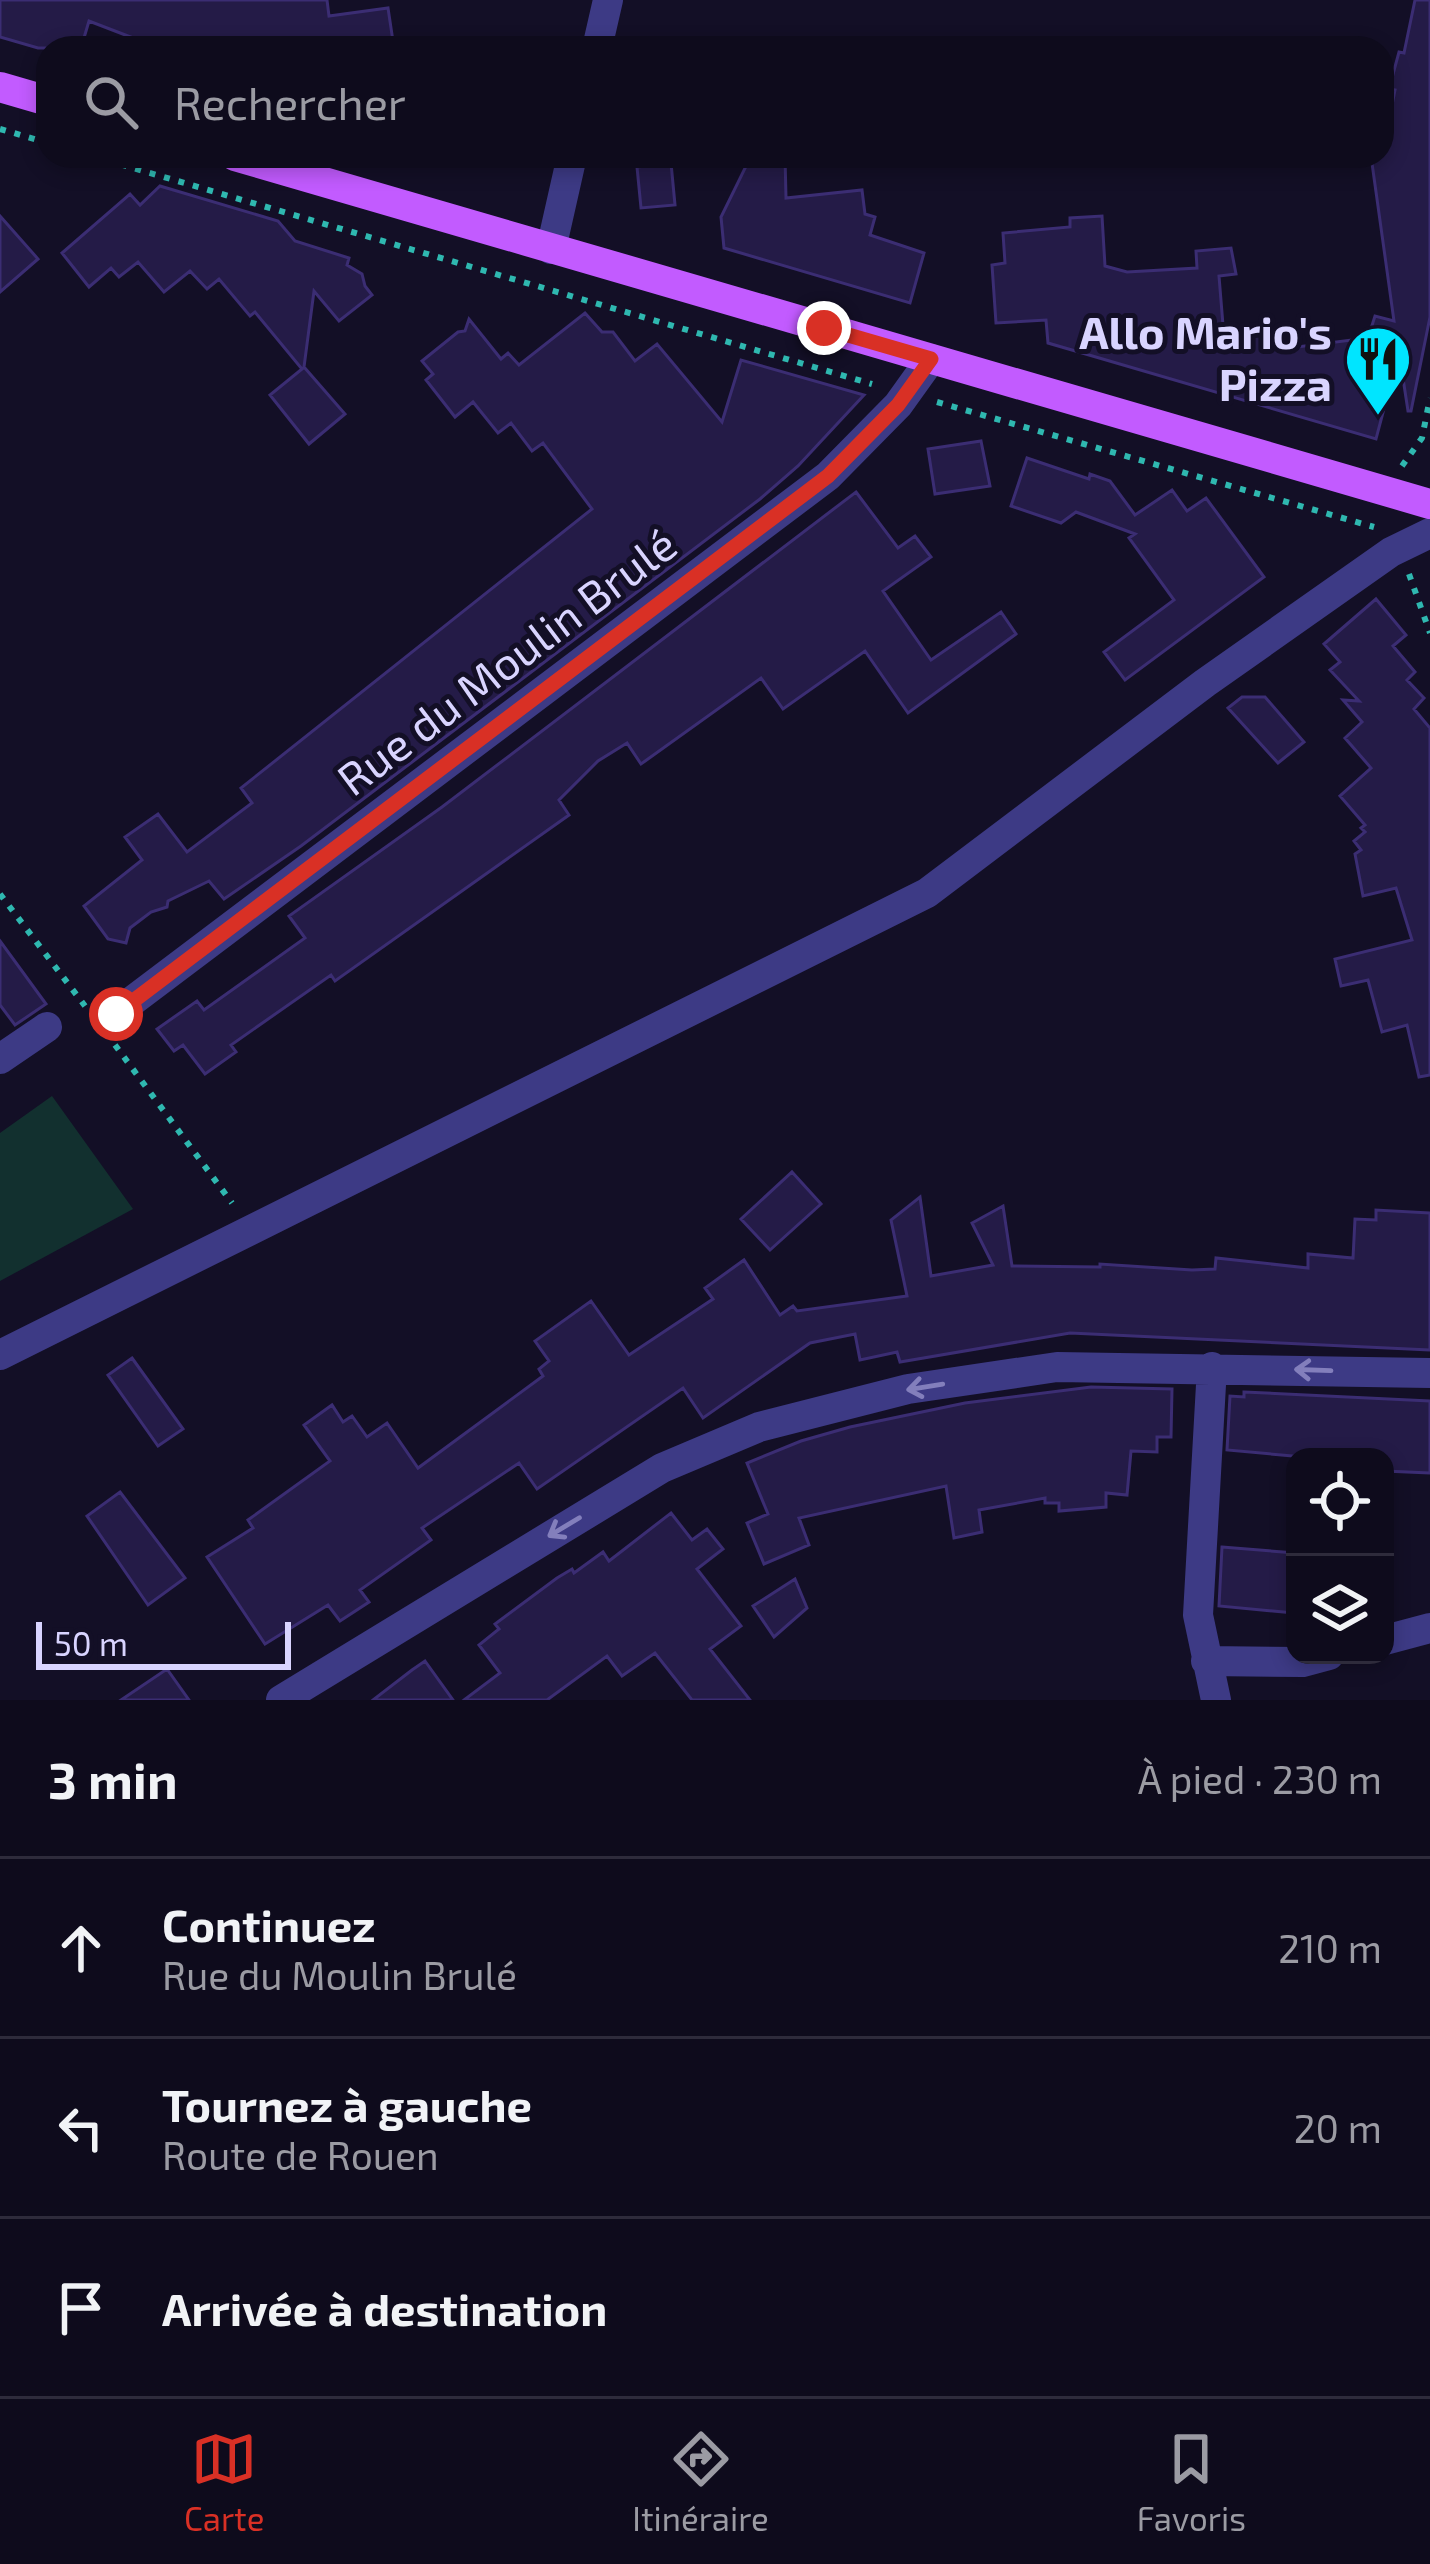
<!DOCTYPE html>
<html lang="fr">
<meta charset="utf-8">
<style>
body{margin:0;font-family:"Exo 2",sans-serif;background:#1c1929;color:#f1f3f6}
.controls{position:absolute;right:36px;bottom:36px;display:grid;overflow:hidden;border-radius:24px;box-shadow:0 6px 18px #0003}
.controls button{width:108px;height:108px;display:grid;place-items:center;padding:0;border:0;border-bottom:3px solid #2e2b3b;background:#0e0b1c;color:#f1f3f6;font:60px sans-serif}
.scale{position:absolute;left:36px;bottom:30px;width:255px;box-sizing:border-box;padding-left:12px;border:6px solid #d9d4ff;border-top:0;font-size:33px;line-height:42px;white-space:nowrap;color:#d9d4ff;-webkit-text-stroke:9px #130f26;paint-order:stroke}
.stop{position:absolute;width:36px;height:36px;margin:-27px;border:9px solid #d93025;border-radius:50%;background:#fff}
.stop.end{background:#d93025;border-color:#fff;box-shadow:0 3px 12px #0008}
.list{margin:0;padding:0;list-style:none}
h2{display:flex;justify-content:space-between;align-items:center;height:156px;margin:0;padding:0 48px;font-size:51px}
h2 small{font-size:39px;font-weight:400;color:#9b9ba3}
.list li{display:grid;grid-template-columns:78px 1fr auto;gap:36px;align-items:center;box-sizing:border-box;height:180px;padding:0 48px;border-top:3px solid #2e2b3b}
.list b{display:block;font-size:45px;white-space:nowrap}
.list p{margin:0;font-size:39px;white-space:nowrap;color:#9b9ba3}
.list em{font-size:39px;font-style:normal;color:#9b9ba3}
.icon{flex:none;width:66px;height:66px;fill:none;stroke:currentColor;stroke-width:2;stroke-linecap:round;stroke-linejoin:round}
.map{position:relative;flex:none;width:1430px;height:1700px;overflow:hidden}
.search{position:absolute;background:#0e0b1c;box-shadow:0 6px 18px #0003;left:36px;right:36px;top:36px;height:132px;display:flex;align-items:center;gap:30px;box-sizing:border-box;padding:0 42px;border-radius:36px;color:#9b9ba3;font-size:45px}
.sheet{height:696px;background:#0e0b1c}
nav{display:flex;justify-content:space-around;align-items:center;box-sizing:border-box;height:168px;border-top:3px solid #2e2b3b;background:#0e0b1c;font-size:33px;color:#9b9ba3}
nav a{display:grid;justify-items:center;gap:6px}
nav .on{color:#d93025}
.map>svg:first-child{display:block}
.green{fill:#12302f}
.building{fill:#241b47;stroke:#3b2d73;stroke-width:3}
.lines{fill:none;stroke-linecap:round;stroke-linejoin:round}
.path{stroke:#2fb8b0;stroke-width:6;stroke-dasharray:6 9;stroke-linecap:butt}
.minor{stroke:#3d3a85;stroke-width:30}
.major{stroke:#c25bff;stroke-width:30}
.oneway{stroke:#837fbc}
.route{stroke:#d93025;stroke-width:15}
.labels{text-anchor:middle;stroke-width:10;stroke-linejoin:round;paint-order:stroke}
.poi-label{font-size:45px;font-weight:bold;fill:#d9d4ff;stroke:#130f26;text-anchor:end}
.street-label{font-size:45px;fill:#d9d4ff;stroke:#130f26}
</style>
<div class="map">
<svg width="1430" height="1700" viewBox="0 0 1430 1700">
<rect width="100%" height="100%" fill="#130f26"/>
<!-- green -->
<path class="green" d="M 52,1096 L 133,1209 L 0,1281 L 0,1133 Z"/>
<!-- building -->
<path class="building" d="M 0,0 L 327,0 L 329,16 L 388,8 L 394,48 L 139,48 L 141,41 L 89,21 L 81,48 L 38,48 L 0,37 Z
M 1415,0 L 1430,0 L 1430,317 L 1411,411 L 1408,411 L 1399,352 L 1376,439 L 1048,343 L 1046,320 L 996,323 L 992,265 L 1005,263 L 1003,233 L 1070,227 L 1070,218 L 1102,216 L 1105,266 L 1127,272 L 1197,268 L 1196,251 L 1231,248 L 1236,274 L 1219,276 L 1223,325 L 1297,347 L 1368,338 L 1375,316 L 1394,321 L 1371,156 L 1382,156 L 1395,90 L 1389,89 L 1399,52 L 1404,53 Z
M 751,156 L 785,156 L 786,198 L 862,190 L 865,214 L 875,217 L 870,235 L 924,253 L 910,303 L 724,248 L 721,217 Z
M 671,163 L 675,205 L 641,208 L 637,167 Z
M 160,186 L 278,221 L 295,241 L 349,258 L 347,265 L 362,274 L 365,286 L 372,295 L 339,321 L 314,291 L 304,367 L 345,414 L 309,444 L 270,395 L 302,369 L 255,312 L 250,316 L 219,279 L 207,289 L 190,271 L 164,292 L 138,262 L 119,277 L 111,268 L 89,287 L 62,253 L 130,194 L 140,205 Z
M 0,216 L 38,259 L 0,292 Z
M 585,313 L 602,332 L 613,332 L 635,361 L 657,344 L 722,422 L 741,360 L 864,395 L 798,466 L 760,499 L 301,846 L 224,899 L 209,881 L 168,901 L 167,907 L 151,912 L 130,928 L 126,943 L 108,939 L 84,906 L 142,860 L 125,837 L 158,814 L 187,852 L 252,803 L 241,788 L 592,509 L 543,443 L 532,451 L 511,423 L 498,433 L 473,402 L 455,417 L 426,380 L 433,374 L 422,361 L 458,332 L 465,331 L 469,319 L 501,359 L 508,353 L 519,365 Z
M 981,441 L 990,486 L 935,494 L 928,449 Z
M 1027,458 L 1089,479 L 1090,474 L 1110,481 L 1135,515 L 1172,490 L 1187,511 L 1206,498 L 1264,577 L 1125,680 L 1104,652 L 1174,600 L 1129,538 L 1135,534 L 1076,512 L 1061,523 L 1011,506 Z
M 856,492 L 898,548 L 915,536 L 931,557 L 883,591 L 931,660 L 1001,612 L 1016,634 L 908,713 L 865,651 L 783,709 L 761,678 L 641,764 L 627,743 L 598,761 L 559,800 L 569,815 L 335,981 L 331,975 L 231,1045 L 236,1052 L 205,1074 L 183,1045 L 174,1051 L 157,1029 L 197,1001 L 204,1010 L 305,938 L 289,916 L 442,807 Z
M 1376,599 L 1406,635 L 1393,646 L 1415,672 L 1407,680 L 1424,698 L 1414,709 L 1430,728 L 1430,1075 L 1419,1077 L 1407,1025 L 1382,1032 L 1368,980 L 1341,986 L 1335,959 L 1412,940 L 1396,888 L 1363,896 L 1355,854 L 1361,850 L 1354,841 L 1365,832 L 1361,828 L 1365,825 L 1340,796 L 1371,768 L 1345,738 L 1362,722 L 1343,700 L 1359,701 L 1330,670 L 1340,662 L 1324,644 Z
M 1242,697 L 1265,697 L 1304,742 L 1278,763 L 1228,708 Z
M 0,941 L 46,1004 L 15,1025 L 0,1005 Z
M 792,1172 L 821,1204 L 770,1250 L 741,1219 Z
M 920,1197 L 931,1276 L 993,1265 L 972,1223 L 1003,1206 L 1012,1266 L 1100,1267 L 1100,1264 L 1192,1270 L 1215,1269 L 1216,1258 L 1308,1268 L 1308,1254 L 1353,1258 L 1355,1219 L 1376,1220 L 1376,1210 L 1430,1213 L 1430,1350 L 1070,1333 L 900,1362 L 897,1352 L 860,1360 L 855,1334 L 810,1343 L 703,1418 L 683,1388 L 537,1489 L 519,1463 L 422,1528 L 431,1540 L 360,1590 L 369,1602 L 340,1621 L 328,1605 L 265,1644 L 207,1557 L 253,1528 L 248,1520 L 330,1461 L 304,1425 L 332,1405 L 343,1422 L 352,1416 L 367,1437 L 387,1423 L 418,1468 L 543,1376 L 539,1369 L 549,1361 L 535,1341 L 591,1301 L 629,1355 L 713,1299 L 705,1288 L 744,1260 L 780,1315 L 793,1306 L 797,1311 L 907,1296 L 891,1220 Z
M 132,1358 L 183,1429 L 158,1446 L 108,1375 Z
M 1091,1387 L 1172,1389 L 1171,1437 L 1157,1437 L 1157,1452 L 1131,1451 L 1127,1495 L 1106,1493 L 1106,1507 L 1059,1511 L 1059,1503 L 1045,1503 L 1045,1498 L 979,1510 L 982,1532 L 954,1538 L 946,1486 L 799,1518 L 809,1545 L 764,1564 L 747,1523 L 768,1514 L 747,1463 L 801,1441 L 850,1427 L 965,1403 Z
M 1244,1392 L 1430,1401 L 1430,1473 L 1385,1471 L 1385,1457 L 1304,1457 L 1227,1450 L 1230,1396 L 1244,1397 Z
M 120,1492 L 185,1578 L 148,1605 L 87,1516 Z
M 671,1513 L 692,1540 L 707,1529 L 723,1549 L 697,1569 L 741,1626 L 710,1649 L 750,1700 L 692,1700 L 655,1653 L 622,1676 L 607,1656 L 547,1700 L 464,1700 L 500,1673 L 479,1645 L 499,1629 L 495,1624 L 557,1578 L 572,1569 L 574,1573 L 603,1552 L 609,1561 Z
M 1222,1547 L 1295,1553 L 1295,1613 L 1219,1606 Z
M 795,1579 L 807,1608 L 774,1637 L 753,1606 Z
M 425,1661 L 453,1700 L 373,1700 L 412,1670 Z
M 167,1669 L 189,1700 L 121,1700 Z"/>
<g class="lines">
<!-- path -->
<path class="path" d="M 0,129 L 48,143
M 92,156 L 872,384
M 937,402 L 1374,527
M 1402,466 L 1422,438 L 1430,398
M 1409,574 L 1430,633
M 0,894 L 85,1006
M 115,1045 L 232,1203"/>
<!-- minor -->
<path class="minor" d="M 597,48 L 608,0
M 551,249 L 572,156
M 115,1014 L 828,476 L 898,405 L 931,359
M 0,1059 L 47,1027
M 0,1355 L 927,893 L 1205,683 L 1391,552 L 1430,533
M 1212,1367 L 1198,1615 L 1216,1700
M 1385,1640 L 1430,1628
M 1206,1661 L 1303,1662 L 1329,1655
M 281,1700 L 662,1468 L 759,1427 L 908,1389 L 1057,1367 L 1430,1373"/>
<!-- major -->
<path class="major" d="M 0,87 L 48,101
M 235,156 L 1430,504"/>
</g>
<!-- one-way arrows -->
<defs><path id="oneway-shaft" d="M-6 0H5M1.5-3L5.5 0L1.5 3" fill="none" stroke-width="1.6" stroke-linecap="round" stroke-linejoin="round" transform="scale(3)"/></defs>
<g class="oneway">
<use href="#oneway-shaft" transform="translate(1313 1370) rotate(-178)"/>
<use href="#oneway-shaft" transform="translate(925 1387) rotate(171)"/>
<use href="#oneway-shaft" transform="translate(564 1527) rotate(149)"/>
</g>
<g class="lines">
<!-- route -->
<path class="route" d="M 116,1014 L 828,476 L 898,405 L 931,359 L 824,328"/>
</g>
<!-- icons -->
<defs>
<g id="restaurant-pin" transform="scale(3.45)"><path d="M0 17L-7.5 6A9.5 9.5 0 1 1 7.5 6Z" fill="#00e5ff" stroke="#130f26"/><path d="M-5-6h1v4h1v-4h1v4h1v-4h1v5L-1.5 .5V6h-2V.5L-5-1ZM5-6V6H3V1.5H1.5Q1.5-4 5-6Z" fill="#111"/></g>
</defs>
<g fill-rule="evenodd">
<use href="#restaurant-pin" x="1378" y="359"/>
</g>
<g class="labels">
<!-- poi labels -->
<g class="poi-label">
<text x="1332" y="349">Allo Mario's<tspan x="1332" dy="52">Pizza</tspan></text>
</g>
<!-- street labels -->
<g class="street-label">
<text transform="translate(507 662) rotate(-37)" y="16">Rue du Moulin Brulé</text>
</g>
</g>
</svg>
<div class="controls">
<button><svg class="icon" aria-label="locate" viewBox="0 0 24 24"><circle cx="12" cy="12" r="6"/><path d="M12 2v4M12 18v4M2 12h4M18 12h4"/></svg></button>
<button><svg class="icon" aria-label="layers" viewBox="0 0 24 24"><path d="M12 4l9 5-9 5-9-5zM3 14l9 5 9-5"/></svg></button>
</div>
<div class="scale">50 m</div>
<div class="stop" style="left:116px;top:1014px"></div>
<div class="stop end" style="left:824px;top:328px"></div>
<div class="search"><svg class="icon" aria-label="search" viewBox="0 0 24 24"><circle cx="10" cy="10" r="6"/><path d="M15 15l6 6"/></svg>Rechercher</div>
</div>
<section class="sheet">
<h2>3 min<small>À pied · 230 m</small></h2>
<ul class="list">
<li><svg class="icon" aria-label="ahead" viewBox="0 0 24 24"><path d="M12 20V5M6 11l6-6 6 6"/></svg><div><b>Continuez</b><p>Rue du Moulin Brulé</p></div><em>210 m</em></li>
<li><svg class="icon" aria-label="left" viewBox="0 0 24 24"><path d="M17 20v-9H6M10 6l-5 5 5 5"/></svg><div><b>Tournez à gauche</b><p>Route de Rouen</p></div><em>20 m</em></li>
<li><svg class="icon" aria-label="arrive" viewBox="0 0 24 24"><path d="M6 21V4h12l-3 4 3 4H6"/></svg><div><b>Arrivée à destination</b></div></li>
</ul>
</section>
<nav>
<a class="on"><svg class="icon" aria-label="map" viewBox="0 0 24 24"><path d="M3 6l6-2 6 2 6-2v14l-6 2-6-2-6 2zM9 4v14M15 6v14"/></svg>Carte</a>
<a><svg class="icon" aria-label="directions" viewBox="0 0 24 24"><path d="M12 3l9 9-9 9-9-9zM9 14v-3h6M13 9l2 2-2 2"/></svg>Itinéraire</a>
<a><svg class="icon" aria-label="saved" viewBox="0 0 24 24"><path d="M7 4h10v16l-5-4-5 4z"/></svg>Favoris</a>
</nav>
